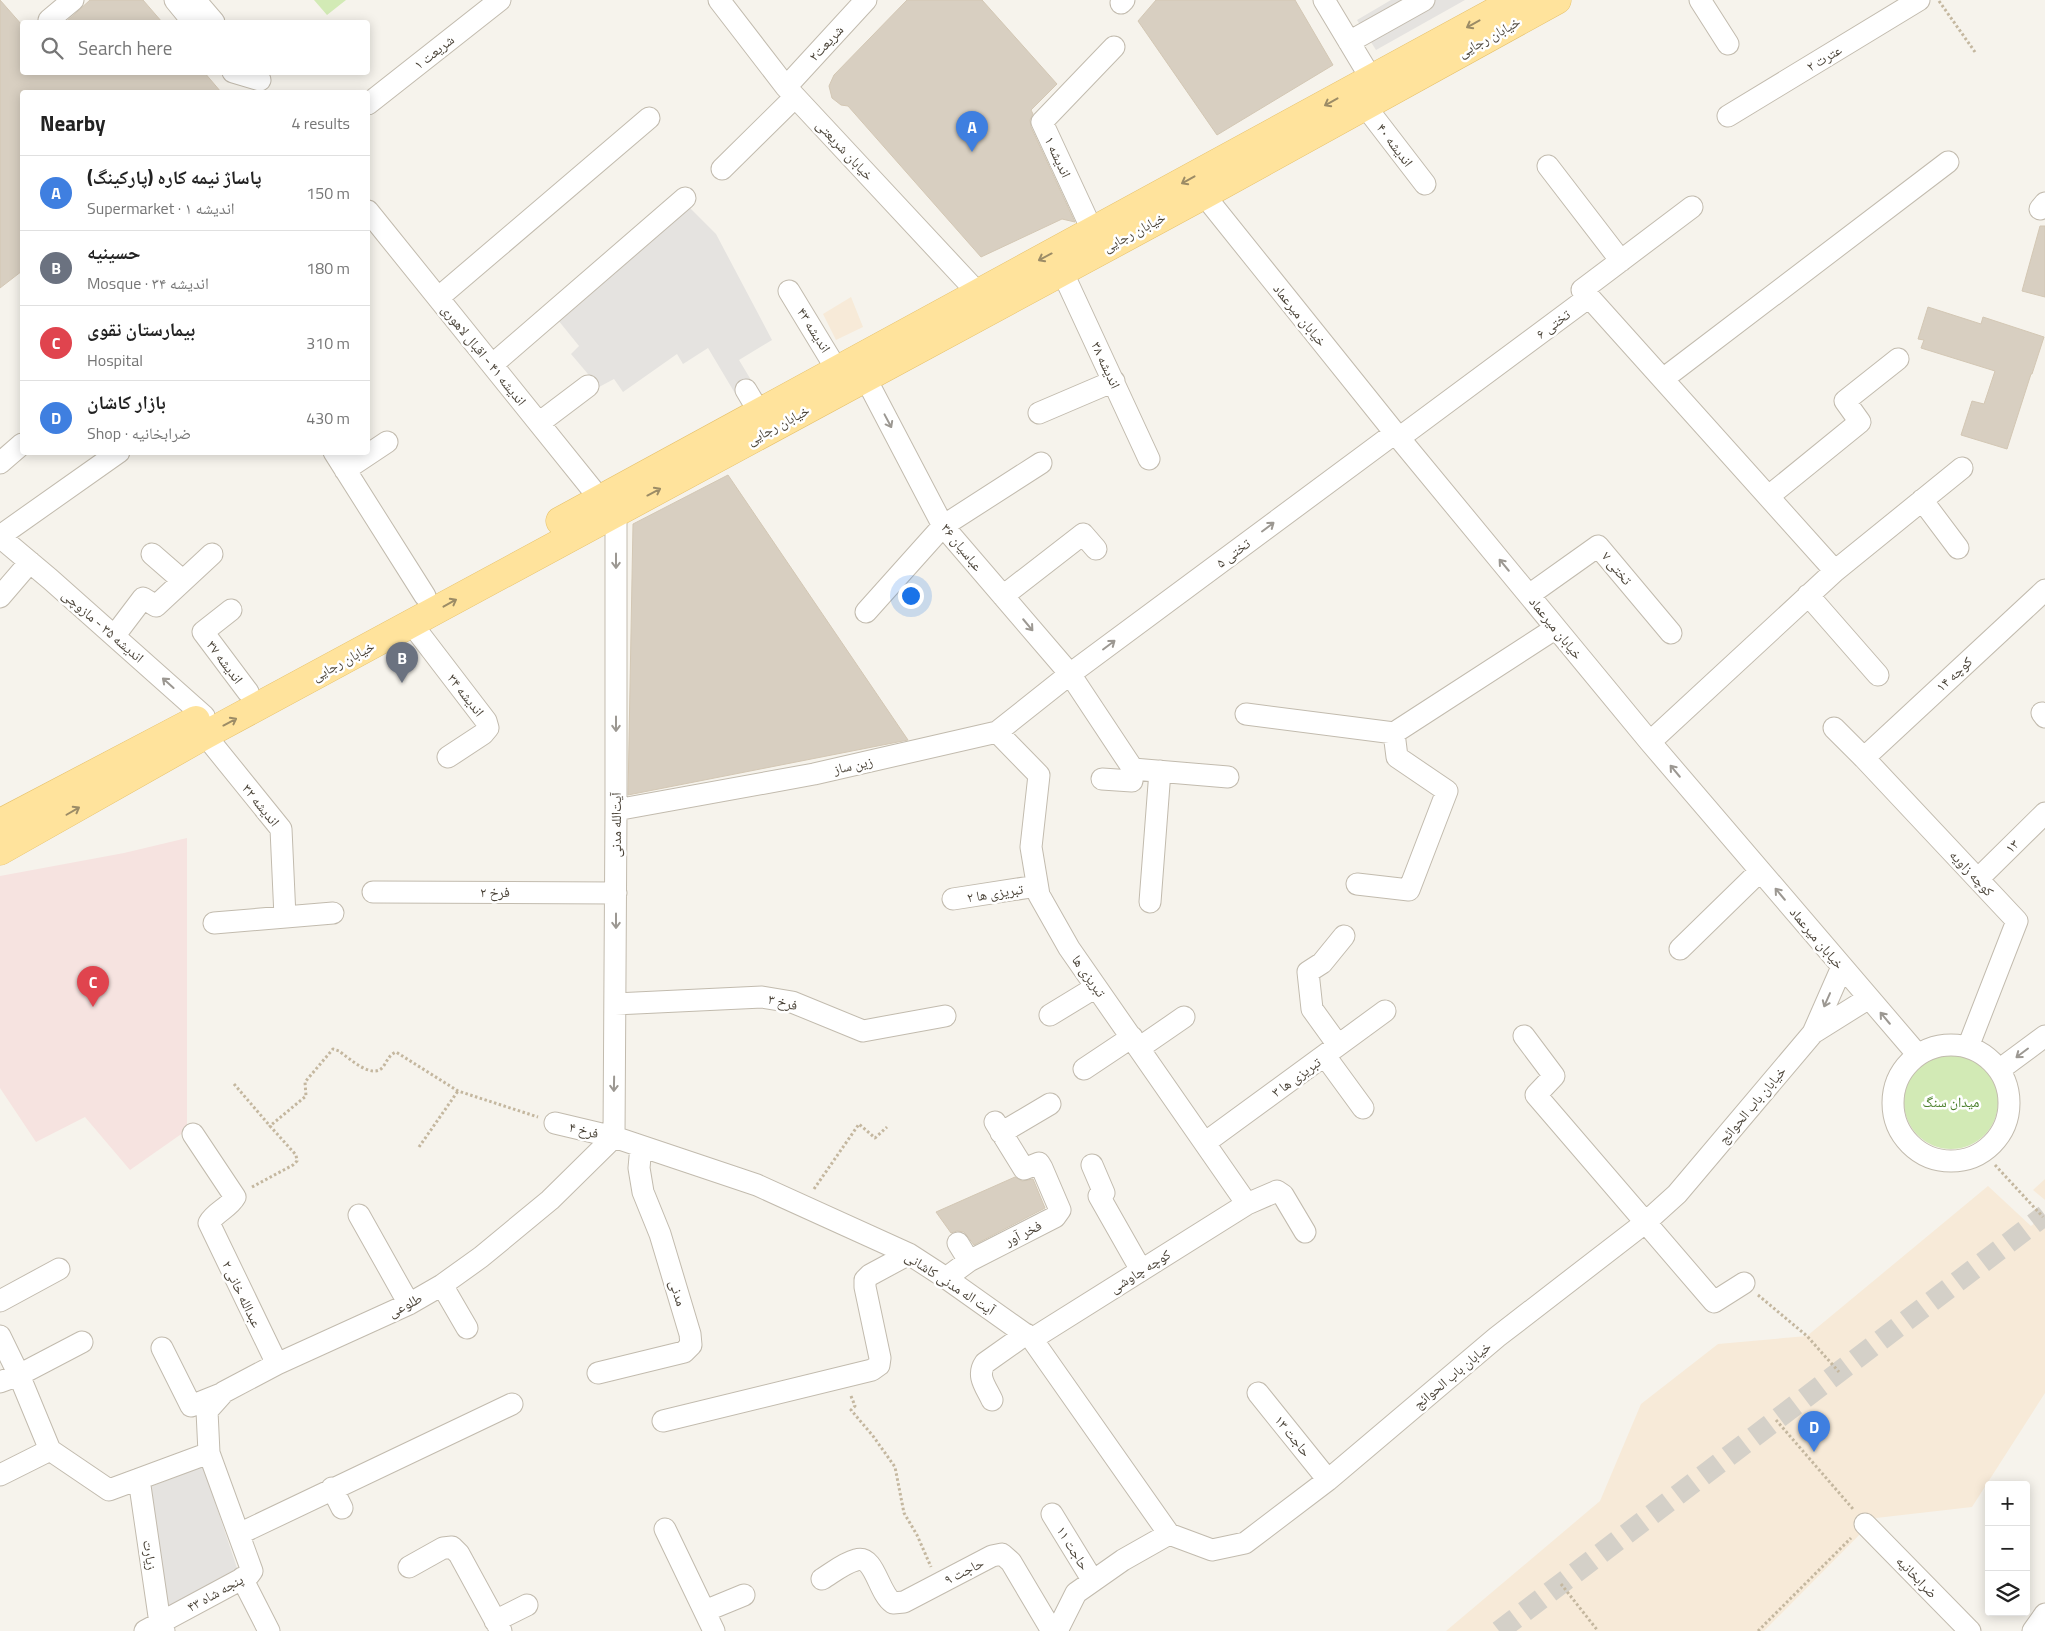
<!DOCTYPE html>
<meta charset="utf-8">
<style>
body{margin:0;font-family:"Titillium Web","Noto Naskh Arabic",sans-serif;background:#f2f2f2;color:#222}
.controls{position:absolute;right:15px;bottom:15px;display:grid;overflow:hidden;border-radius:5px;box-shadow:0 2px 12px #0003}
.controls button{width:45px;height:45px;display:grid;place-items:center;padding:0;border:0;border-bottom:1px solid #e0e0e0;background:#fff;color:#222;font:25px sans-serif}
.you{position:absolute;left:910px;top:595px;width:18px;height:18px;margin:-12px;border:4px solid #fff;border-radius:50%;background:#1a73e8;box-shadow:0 0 0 8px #1a73e833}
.badge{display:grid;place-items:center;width:32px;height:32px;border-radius:50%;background:#fc3f1d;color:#fff;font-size:16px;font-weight:700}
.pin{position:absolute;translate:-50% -41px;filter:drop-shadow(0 1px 2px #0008)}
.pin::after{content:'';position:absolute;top:26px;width:18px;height:15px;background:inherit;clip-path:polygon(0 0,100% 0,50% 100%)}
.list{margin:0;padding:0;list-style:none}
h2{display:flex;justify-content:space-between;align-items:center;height:65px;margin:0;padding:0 20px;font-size:21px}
h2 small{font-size:16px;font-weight:400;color:#767676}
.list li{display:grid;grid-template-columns:32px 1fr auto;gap:15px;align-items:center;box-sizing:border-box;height:75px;padding:0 20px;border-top:1px solid #e0e0e0}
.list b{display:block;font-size:19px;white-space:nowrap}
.list p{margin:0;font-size:16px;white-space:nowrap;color:#767676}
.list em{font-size:16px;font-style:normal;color:#767676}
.icon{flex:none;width:28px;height:28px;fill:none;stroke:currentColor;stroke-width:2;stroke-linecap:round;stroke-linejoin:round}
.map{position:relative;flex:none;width:2045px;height:1631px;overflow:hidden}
.search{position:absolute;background:#fff;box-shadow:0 2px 12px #0003;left:20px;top:20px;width:350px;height:55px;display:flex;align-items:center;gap:12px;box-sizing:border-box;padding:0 18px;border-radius:5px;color:#767676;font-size:19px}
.panel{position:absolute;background:#fff;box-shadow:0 2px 12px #0003;left:20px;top:90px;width:350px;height:365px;border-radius:5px}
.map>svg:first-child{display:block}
.commercial{fill:#f7ead8}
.medical{fill:#f6e3e0}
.green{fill:#d2eab5}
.parking{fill:#e5e3e0}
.building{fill:#d8cfc1;stroke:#d3c7b4}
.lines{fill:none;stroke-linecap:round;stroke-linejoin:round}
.minor-tunnel{stroke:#d4d0c8;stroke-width:21;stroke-dasharray:21 11;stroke-linecap:butt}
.minor-casing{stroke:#c2bbae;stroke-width:23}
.major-casing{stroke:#e6c16a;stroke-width:29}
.path{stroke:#c4b79f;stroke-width:3;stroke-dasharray:2.5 2.5;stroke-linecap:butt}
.minor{stroke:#fff;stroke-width:21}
.major{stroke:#ffe39c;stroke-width:28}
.oneway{stroke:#9c8c66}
.oneway2{stroke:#9c9892}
.labels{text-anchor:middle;stroke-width:5;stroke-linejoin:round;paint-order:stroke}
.street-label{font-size:14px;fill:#4b4439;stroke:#fff}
.park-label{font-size:14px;fill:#4a7f2a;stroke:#fff}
</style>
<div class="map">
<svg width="2045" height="1631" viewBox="0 0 2045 1631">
<rect width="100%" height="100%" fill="#f6f3ec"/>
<!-- commercial -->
<path class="commercial" d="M 851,297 L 863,327 L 836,340 L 823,314 Z
M 2045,1179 L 2045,1200 L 2033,1190 Z
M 1988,1186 L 2031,1226 L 2045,1215 L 2045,1393 L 1972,1507 L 1876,1518 L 1764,1631 L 1446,1631 L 1600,1501 L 1641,1404 L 1718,1344 L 1807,1336 Z"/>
<!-- medical -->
<path class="medical" d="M 187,838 L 187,1130 L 130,1170 L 85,1117 L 36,1142 L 0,1088 L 0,876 L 124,853 Z"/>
<!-- green -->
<path class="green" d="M 314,0 L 346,0 L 327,15 Z
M1904 1102a47 47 0 1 1 94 0a47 47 0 1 1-94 0Z"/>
<!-- parking -->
<path class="parking" d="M 1391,0 L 1465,0 L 1376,50 L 1357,20 Z
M 688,206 L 716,234 L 772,340 L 739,360 L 754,385 L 736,395 L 708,348 L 683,364 L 677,354 L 623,392 L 614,379 L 599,387 L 571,354 L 579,346 L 558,320 Z
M 203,1466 L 238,1571 L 167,1609 L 148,1488 Z"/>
<!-- building -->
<path class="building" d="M 0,0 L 22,25 L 22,72 L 204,72 L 221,92 L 22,92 L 22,271 L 0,288 Z
M 90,0 L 143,0 L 162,22 L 66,22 Z
M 907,0 L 982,0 L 1057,84 L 1031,110 L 1033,114 L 1030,120 L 1031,127 L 1075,222 L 1062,219 L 981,257 L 848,106 L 841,105 L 832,98 L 829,86 L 834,75 Z
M 1156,0 L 1295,0 L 1333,65 L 1217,135 L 1138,21 Z
M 2040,226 L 2045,226 L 2045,297 L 2022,291 Z
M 1928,307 L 1981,324 L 1983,317 L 2044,337 L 2032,374 L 2031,374 L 2007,449 L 1961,435 L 1972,401 L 1984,404 L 1995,371 L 1921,348 L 1924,340 L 1918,339 Z
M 728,475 L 908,740 L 628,795 L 633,524 Z
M 1015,1177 L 1022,1181 L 1033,1179 L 1045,1208 L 974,1245 L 964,1232 L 957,1231 L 951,1233 L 936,1212 Z"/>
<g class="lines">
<!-- minor-tunnel -->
<path class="minor-tunnel" d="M 1499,1631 L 2045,1215"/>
<!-- minor casing -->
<g class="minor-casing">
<path id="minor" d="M 175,0 L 193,22
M 195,0 L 214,22
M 719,0 L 786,87 L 978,293
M 1324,0 L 1372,80
M 1700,0 L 1728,44
M 1121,3 L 1124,0
M 49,20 L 73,0
M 1349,42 L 1424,0
M 233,72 L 260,80
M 786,87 L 866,0
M 368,104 L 500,0
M 1365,106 L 1425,184
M 1728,116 L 1919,0
M 1548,166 L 1621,261
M 722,169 L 795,97
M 1204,195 L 1395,433 L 1650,742 L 1918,1055
M 2040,209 L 2045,203
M 368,211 L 600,499
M 1093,232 L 1042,122 L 1114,47
M 1062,271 L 1149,459
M 789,291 L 837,370
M 1589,297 L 1835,571
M 438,298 L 649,118
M 492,365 L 685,198
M 865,377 L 943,526 L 1070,674 L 1133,769 L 1228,777
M 1663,379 L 1948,162
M 746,390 L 759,412
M 1039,413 L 1114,381
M 539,423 L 588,386
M 1399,438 L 1589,297 L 1582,290 L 1692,207
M 334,452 L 425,596
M 0,463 L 22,444
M 345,470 L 387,442
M 1769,496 L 1860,422 L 1845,401 L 1898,359
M 1922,500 L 1958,548
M 0,536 L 119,452
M 0,537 L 50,579 L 204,716
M 152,554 L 183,581
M 1529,595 L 1598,546 L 1671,633
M 1808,595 L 1878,675
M 1003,596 L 1083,534 L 1096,549
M 0,597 L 30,562
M 231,610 L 203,632 L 248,692
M 866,612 L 943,526 L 1041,463
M 411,623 L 486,721 L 488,728 L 483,734 L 448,757
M 115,635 L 143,598 L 156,606 L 212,554
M 2042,713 L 2045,717
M 1246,714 L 1394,733 L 1556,628
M 1834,728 L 1864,758 L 2017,921 L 1968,1047
M 997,732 L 1039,775 L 1031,847 L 1039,895 L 1069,948 L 1247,1204
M 205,735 L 281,829 L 285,917
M 1650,742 L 1835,571 L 1962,468
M 1864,758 L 2045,590
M 1102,779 L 1132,781 L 1133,769
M 616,810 L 814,774 L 997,732 L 1070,674 L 1395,433
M 1978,879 L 2045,813
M 1357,884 L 1409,890 L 1447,791 L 1397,757 L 1394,733
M 373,892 L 616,893
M 953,899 L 1037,886
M 1150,902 L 1160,771
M 214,923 L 333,913
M 1680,949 L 1760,871
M 615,1004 L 762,997 L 792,1002 L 863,1031 L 945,1016
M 1050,1015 L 1096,987
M 1813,1033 L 1869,998
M 1524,1036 L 1554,1076 L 1536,1095 L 1714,1302 L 1744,1283
M 1338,1045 L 1312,1009 L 1308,972 L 1322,963 L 1344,936
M1893 1103a58 58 0 1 1 116 0a58 58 0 1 1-116 0Z
M 1139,1048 L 1184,1017
M 1325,1056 L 1363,1108
M 1084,1069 L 1132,1037
M 1999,1070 L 2045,1036
M 555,1123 L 614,1137 L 757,1185 L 909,1254 L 946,1278 L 1032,1339 L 1169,1534
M 1001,1133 L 1050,1104
M 193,1134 L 235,1197 C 229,1208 215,1212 209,1223 L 277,1364
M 614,1137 L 616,810 L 616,513
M 1206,1142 L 1385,1011
M 1092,1165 L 1104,1193 L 1099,1196 L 1141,1270
M 359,1215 L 409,1304
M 958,1243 L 969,1261
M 946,1278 L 969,1261 L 1055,1217 L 1060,1210 L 1042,1168 L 1039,1163 L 1024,1169 L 995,1122
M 442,1285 L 467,1328
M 0,1301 L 59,1269
M 0,1336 L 19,1375 L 50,1450
M 1032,1339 L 1247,1204 L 1277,1191 L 1283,1195 L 1305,1232
M 162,1348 L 191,1406 L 221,1394
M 598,1373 L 684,1352 L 691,1345 L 690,1334 L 660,1234 L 643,1192 L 639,1168 L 641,1146
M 0,1382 L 19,1375 L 82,1342
M 1258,1393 L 1328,1480
M 992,1400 C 986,1387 976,1376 985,1363 L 1026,1334
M 663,1421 L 872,1370 L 879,1365 L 880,1358 L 865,1287 L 865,1280 L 870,1275 L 909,1254
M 50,1450 L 109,1490 L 209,1453
M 0,1475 L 50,1450
M 139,1479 L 160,1623 L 164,1631
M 332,1488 L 342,1508
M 1052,1514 L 1093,1581
M 1865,1524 L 1970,1631
M 665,1529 L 714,1631
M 239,1534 L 512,1404
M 409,1567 L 443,1548 L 452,1547 L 459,1554 L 501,1631
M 242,1578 L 269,1631
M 822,1579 C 832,1573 844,1563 856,1560 C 875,1554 878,1593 893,1603 L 904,1602 L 992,1556 L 1002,1554 L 1011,1562 L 1052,1631
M 705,1611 L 744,1595
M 495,1621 L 527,1605
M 145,1631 L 249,1575 L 252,1571 L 209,1453 L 207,1411 L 224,1392 L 277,1364 L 409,1304 L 442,1285 L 481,1257 L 550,1200 L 614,1137
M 1057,1631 L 1076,1593 L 1123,1560 L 1169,1534 L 1212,1550 L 1245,1543 L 1328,1480 L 1497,1337 L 1646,1222 L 1677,1194 L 1813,1033 L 1842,967
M 2033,1631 L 2045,1614"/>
</g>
<!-- major casing -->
<g class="major-casing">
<path id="major" d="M 560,521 L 1516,0
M 0,823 L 196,720
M 0,851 L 205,735 L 1204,195 L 1557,0"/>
</g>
<!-- path -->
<path class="path" d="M 1939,1 L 1975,52
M 234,1084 L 270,1126
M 419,1147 L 458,1091
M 1995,1165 L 2043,1217
M 252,1187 L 293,1165 L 297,1161 L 296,1155 L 270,1126 L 306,1096 L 305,1082 L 333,1049 L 339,1051 C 349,1058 372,1080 383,1067 C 387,1061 389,1055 396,1052 L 458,1091 L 538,1117
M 814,1189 L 859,1124 L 875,1138 L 887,1127
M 1758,1295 L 1807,1336 L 1839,1372
M 851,1396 L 855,1406 L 851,1410 L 873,1436 L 895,1467 L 904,1513 L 917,1535 L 931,1567
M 1776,1420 L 1853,1509
M 1561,1584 L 1598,1631
M 1758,1631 L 1851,1538"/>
<!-- minor -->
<use href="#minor" class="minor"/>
<!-- major -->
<use href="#major" class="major"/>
</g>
<!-- one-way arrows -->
<defs><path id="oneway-shaft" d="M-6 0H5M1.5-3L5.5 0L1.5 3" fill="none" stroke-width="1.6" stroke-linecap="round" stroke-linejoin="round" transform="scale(1.25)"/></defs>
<g class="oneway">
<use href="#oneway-shaft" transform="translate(1473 24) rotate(151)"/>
<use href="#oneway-shaft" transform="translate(1331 102) rotate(151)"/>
<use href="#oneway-shaft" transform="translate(1188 180) rotate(151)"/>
<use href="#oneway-shaft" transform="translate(1045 257) rotate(152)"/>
<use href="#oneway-shaft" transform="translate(654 492) rotate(-28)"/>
<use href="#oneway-shaft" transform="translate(450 603) rotate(-29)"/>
<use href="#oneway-shaft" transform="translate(230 722) rotate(-28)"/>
<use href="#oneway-shaft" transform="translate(73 811) rotate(-30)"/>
</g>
<g class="oneway2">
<use href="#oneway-shaft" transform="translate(888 421) rotate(62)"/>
<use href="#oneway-shaft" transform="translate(1268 527) rotate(-37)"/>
<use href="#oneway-shaft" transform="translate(616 561) rotate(90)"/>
<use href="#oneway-shaft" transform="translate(1504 565) rotate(-130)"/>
<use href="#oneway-shaft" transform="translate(1028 625) rotate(50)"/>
<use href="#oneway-shaft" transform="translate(1109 645) rotate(-37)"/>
<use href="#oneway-shaft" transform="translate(168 683) rotate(-138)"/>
<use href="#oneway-shaft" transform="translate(616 724) rotate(90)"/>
<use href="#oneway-shaft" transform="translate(1675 771) rotate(-130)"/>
<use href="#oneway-shaft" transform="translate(1780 894) rotate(-130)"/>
<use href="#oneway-shaft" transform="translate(616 921) rotate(90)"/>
<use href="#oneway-shaft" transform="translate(1827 1000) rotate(114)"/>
<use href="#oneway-shaft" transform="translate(1885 1018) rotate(-130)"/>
<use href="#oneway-shaft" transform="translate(2022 1053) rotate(143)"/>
<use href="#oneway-shaft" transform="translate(614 1084) rotate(91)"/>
</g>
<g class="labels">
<!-- street labels -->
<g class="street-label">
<text transform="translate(1489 37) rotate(-29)" y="5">خیابان رجایی</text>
<text transform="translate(826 43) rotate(-47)" y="5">شریعت۲</text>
<text transform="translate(434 52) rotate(-38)" y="5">شریعت ۱</text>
<text transform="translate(1824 58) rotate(-31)" y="5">عترت ۲</text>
<text transform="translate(1395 145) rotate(53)" y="5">اندیشه ۴۰</text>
<text transform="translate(845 150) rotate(47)" y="5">خیابان شریعتی</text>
<text transform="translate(1058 157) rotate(65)" y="5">اندیشه ۱</text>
<text transform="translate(1134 232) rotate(-28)" y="5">خیابان رجایی</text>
<text transform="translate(1300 315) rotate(51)" y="5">خیابان میرعماد</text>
<text transform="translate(1553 324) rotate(-37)" y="5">تختی ۶</text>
<text transform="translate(814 330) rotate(58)" y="5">اندیشه ۴۳</text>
<text transform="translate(484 355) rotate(51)" y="5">اندیشه ۴۱ - اقبال لاهوری</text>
<text transform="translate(1106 365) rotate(65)" y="5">اندیشه ۳۸</text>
<text transform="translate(778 425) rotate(-28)" y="5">خیابان رجایی</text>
<text transform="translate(962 547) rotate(51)" y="5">عباسیان ۳۶</text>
<text transform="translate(1233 553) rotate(-37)" y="5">تختی ۵</text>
<text transform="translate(1617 568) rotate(50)" y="5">تختی ۷</text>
<text transform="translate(103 626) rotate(41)" y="5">اندیشه ۳۵ - مازوچی</text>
<text transform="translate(1556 628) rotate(51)" y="5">خیابان میرعماد</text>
<text transform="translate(343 661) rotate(-28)" y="5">خیابان رجایی</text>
<text transform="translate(225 662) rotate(53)" y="5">اندیشه ۳۷</text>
<text transform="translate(1954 674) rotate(-43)" y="5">کوچه ۱۴</text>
<text transform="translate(466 695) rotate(52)" y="5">اندیشه ۳۴</text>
<text transform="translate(853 765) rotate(-13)" y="5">زین ساز</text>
<text transform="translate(261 805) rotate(51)" y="5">اندیشه ۳۲</text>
<text transform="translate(616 825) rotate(-90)" y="5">آیت‌الله مدنی</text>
<text transform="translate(2012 846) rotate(-45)" y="5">۱۳</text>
<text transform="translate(1972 873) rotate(47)" y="5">کوچه زاویه</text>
<text x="495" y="897">فرخ ۲</text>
<text transform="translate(995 893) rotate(-9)" y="5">تبریزی ها ۲</text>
<text transform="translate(1817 938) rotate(50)" y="5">خیابان میرعماد</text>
<text transform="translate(1089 976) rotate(55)" y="5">تبریزی ها</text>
<text transform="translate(783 1002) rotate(14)" y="5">فرخ ۳</text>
<text transform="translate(1296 1077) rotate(-36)" y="5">تبریزی ها ۳</text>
<text transform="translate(1752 1105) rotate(-50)" y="5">خیابان باب الحوائج</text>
<text transform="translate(584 1130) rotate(14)" y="5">فرخ ۴</text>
<text transform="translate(1023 1233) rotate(-27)" y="5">فخر آور</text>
<text transform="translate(1140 1271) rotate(-32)" y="5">کوچه چاوشی</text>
<text transform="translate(950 1283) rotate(33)" y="5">آیت اله مدنی کاشانی</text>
<text transform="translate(678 1293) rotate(73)" y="5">مدنی</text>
<text transform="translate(242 1294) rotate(64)" y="5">عبدالله خانی ۲</text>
<text transform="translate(405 1305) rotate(-27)" y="5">طلوعی</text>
<text transform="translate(1452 1375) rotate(-40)" y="5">خیابان باب الحوائج</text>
<text transform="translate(1293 1436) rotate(51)" y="5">حاجت ۱۳</text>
<text transform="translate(1073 1548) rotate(58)" y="5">حاجت ۱۱</text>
<text transform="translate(150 1555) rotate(82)" y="5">زیارت</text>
<text transform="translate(964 1571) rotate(-27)" y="5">حاجت ۹</text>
<text transform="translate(1917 1577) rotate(46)" y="5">ضرابخانیه</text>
<text transform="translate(215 1593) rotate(-29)" y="5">پنجه شاه ۴۳</text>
</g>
<!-- park labels -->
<g class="park-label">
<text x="1951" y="1107">میدان سنگ</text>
</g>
</g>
</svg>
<div class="controls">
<button>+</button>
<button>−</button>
<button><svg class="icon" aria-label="layers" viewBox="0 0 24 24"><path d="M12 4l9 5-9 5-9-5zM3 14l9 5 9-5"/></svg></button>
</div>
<div class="you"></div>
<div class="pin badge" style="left:972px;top:152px;background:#3f7fe0">A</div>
<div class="pin badge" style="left:402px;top:683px;background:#6b7280">B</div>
<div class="pin badge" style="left:93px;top:1007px;background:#e0444e">C</div>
<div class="pin badge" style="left:1814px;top:1452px;background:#3f7fe0">D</div>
<div class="search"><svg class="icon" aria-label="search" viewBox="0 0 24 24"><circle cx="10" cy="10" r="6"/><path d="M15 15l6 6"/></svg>Search here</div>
<section class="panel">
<h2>Nearby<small>4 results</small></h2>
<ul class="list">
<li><span class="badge" style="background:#3f7fe0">A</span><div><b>پاساژ نیمه کاره (پارکینگ)</b><p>Supermarket · اندیشه ۱</p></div><em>150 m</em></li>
<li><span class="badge" style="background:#6b7280">B</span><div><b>حسینیه</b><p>Mosque · اندیشه ۳۴</p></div><em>180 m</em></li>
<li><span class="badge" style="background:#e0444e">C</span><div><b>بیمارستان نقوی</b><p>Hospital</p></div><em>310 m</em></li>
<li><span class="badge" style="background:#3f7fe0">D</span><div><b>بازار کاشان</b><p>Shop · ضرابخانیه</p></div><em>430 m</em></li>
</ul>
</section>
</div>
